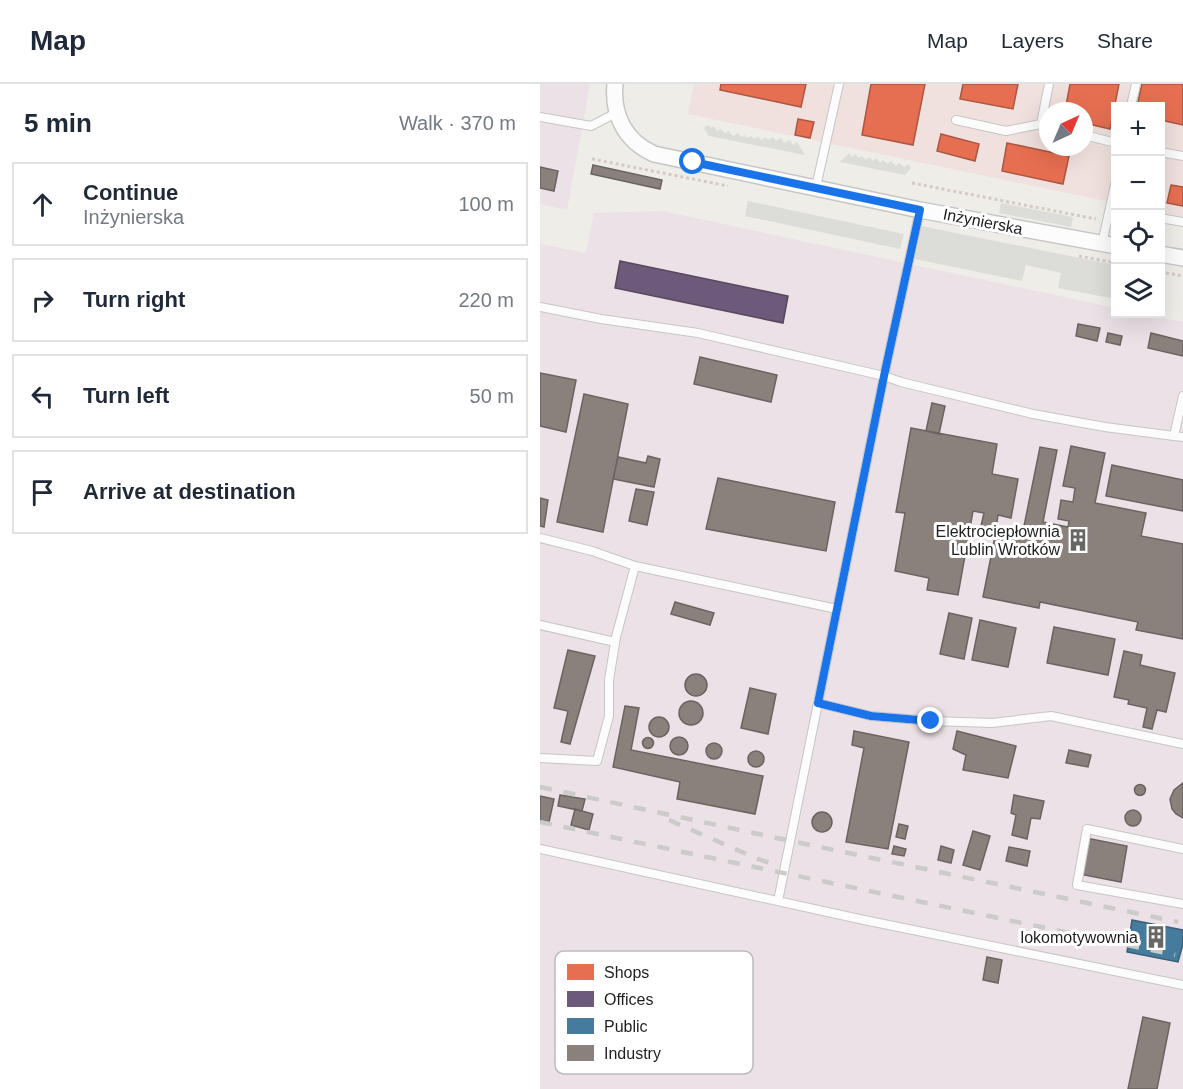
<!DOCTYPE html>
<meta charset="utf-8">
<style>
body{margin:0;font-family:Arial,sans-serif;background:#f6f6f7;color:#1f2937}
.controls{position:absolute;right:18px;top:18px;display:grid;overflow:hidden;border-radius:0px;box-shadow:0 6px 24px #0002}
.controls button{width:54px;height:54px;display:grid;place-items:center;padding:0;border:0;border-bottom:2px solid #e0e1e3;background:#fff;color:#1f2937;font:30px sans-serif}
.compass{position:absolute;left:499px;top:18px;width:54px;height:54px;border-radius:50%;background:#fff;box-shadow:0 6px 24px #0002;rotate:44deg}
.stop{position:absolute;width:18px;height:18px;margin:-14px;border:4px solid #1a73e8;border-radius:50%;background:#fff}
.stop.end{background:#1a73e8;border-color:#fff;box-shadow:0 2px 6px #0008}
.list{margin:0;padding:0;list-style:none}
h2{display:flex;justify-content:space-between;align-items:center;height:78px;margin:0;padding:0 24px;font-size:26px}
h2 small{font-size:20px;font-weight:400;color:#747a83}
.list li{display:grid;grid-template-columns:39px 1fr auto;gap:18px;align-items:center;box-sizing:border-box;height:84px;margin:0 12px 12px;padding:0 12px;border:2px solid #e0e1e3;border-radius:0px}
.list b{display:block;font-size:22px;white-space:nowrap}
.list p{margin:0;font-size:20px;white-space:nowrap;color:#747a83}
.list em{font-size:20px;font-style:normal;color:#747a83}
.icon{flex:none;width:33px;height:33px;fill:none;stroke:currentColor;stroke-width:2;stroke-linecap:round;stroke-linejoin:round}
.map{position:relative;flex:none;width:643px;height:1005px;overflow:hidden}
header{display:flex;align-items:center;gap:36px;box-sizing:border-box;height:84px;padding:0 30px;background:#fff;border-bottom:2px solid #e0e1e3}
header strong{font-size:28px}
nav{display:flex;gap:33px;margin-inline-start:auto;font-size:21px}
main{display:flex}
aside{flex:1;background:#fff}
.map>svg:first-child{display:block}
.commercial{fill:#f0e1de;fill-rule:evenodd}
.industrial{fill:#ebe1e6}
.parking{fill:#dcdcd9}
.shops{fill:#e76f51;stroke:#ab5742;stroke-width:1.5}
.offices{fill:#6d597a;stroke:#56485f;stroke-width:1.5}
.public{fill:#457b9d;stroke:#3a5f77;stroke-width:1.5}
.industry{fill:#8a817c;stroke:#6a6460;stroke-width:1.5}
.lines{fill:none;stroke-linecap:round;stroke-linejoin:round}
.service-casing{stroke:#c6c6c4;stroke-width:10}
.minor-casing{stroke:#c6c6c4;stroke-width:18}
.path{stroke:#d7cac6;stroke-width:3;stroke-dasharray:3 3;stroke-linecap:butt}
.service{stroke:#fcfcfc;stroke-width:8}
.minor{stroke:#fcfcfc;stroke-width:15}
.rail{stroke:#cbcbca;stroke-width:4.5;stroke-dasharray:12 12;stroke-linecap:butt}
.route{stroke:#1a73e8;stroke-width:8}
.labels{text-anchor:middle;stroke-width:6;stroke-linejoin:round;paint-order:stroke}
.street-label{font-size:16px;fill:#1f1f1f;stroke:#fff}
.poi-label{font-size:16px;fill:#1f1f1f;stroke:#fff;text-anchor:end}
.key{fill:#fff;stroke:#bcbcbc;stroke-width:1.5}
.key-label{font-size:16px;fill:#1f1f1f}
</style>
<header>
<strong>Map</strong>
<nav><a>Map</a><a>Layers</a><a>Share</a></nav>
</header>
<main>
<aside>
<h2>5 min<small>Walk · 370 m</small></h2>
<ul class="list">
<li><svg class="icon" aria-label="ahead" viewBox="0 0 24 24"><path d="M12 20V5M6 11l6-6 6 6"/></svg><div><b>Continue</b><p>Inżynierska</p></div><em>100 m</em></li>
<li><svg class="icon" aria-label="right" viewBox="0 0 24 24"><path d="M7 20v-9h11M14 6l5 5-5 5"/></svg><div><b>Turn right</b></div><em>220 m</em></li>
<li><svg class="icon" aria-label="left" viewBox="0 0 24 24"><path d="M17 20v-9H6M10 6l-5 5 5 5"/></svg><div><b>Turn left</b></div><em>50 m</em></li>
<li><svg class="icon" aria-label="arrive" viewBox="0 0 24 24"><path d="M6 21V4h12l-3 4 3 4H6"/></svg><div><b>Arrive at destination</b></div></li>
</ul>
</aside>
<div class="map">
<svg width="643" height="1005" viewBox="0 0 643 1005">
<rect width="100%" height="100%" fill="#eeede8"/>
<!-- commercial -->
<path class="commercial" d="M 154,0 L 643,0 L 643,133 L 621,128 L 620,22 L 576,22 L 575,119 L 148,30 ZM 508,27 L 544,27 L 544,63 L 508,63 Z"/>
<!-- industrial -->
<path class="industrial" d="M 0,0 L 50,0 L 27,126 L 0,120 Z
M 122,127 L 575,224 L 576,230 L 602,230 L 643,238 L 643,1005 L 0,1005 L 0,160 L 46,169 L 54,129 Z"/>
<!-- parking -->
<path class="parking" d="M 168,41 L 171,44 L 174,42 L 177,47 L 181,45 L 185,49 L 189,47 L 193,52 L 198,49 L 201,53 L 205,51 L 207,54 L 211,52 L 214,55 L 218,52 L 221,56 L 226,53 L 228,56 L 233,53 L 236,57 L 241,54 L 244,59 L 250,56 L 253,61 L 257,58 L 265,71 L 169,52 L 164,44 Z
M 309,69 L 312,73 L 315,70 L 319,74 L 322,72 L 326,76 L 329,73 L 333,77 L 336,74 L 340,79 L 343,76 L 347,80 L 351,77 L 356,82 L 359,79 L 364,83 L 368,80 L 371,84 L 365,91 L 300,78 Z
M 208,117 L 364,150 L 360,165 L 205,132 Z
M 461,119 L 533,133 L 531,143 L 459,129 Z
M 381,142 L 575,181 L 575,215 L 518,204 L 521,189 L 486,181 L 482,197 L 375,175 Z"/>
<!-- shops -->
<path class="shops" d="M 181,0 L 266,0 L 261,23 L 180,6 Z
M 331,0 L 385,0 L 373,61 L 322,51 Z
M 423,0 L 478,0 L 473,25 L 420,15 Z
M 530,0 L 579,0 L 570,45 L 544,39 L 544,27 L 525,27 Z
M 602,0 L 643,0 L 643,41 L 620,36 L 620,22 L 597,22 Z
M 258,35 L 274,38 L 270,54 L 255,51 Z
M 401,50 L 439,60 L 435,77 L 397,67 Z
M 467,59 L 529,72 L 523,100 L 462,87 Z
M 631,101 L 643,103 L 643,122 L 627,119 Z"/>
<!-- offices -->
<path class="offices" d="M 80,177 L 248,212 L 243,239 L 75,204 Z"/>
<!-- public -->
<path class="public" d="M 592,836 L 643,846 L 643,860 L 638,878 L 587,868 Z"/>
<!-- industry -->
<path class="industry" d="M 53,81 L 122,96 L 120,105 L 51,90 Z
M 0,83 L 18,87 L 14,107 L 0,104 Z
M 538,240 L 560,244 L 557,257 L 536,252 Z
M 568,249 L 582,252 L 580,261 L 566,258 Z
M 611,249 L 643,257 L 643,272 L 608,264 Z
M 160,273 L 237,291 L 231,318 L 154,300 Z
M 0,289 L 36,296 L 26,348 L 0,342 Z
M 44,310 L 88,320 L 63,448 L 17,438 Z
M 392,319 L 405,322 L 399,350 L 386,347 Z
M 371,344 L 457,360 L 452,390 L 478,395 L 471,434 L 458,431 L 456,445 L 441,442 L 444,429 L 433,427 L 418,511 L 387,506 L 389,494 L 355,487 L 365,429 L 356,428 Z
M 531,362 L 565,369 L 555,419 L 606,429 L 601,452 L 643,460 L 643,555 L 596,546 L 598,538 L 500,518 L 499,524 L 443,513 L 456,447 L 482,452 L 500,363 L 517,366 L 503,438 L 528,443 L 529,437 L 518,435 L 521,416 L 533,418 L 535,404 L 523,402 Z
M 108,372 L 120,375 L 114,403 L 73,395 L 78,373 L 106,379 Z
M 572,381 L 643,396 L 643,427 L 566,412 Z
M 178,394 L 295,418 L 286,467 L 166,445 Z
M 96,405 L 114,408 L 107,441 L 89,437 Z
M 0,414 L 8,416 L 4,443 L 0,442 Z
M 135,518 L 174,529 L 170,541 L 131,530 Z
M 409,529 L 432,534 L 424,575 L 400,570 Z
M 440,536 L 476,544 L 468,583 L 432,576 Z
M 514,543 L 575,555 L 568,591 L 507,579 Z
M 28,566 L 55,572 L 30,660 L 21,658 L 28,627 L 14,624 Z
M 584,567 L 602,571 L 600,581 L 635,589 L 626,628 L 617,626 L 612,645 L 603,643 L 607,624 L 588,620 L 589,616 L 574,613 Z
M145 601a11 11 0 1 1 22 0a11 11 0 1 1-22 0Z
M 210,604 L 236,610 L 228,650 L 201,644 Z
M139 629a12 12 0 1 1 24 0a12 12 0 1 1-24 0Z
M 85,622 L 99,624 L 91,666 L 223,692 L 215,730 L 137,715 L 140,698 L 73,683 Z
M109 643a10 10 0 1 1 20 0a10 10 0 1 1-20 0Z
M 314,647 L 369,658 L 348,765 L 306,758 L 324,664 L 312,661 Z
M 417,647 L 476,662 L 468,694 L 423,686 L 426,671 L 413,665 Z
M130 662a9 9 0 1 1 18 0a9 9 0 1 1-18 0Z
M102.5 659a5.5 5.5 0 1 1 11 0a5.5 5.5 0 1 1-11 0Z
M166 667a8 8 0 1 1 16 0a8 8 0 1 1-16 0Z
M 529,666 L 551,671 L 548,683 L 526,679 Z
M208 675a8 8 0 1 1 16 0a8 8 0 1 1-16 0Z
M 643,699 L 643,734 L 636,730 L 632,725 L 630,715 L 634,706 Z
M594.5 706a5.5 5.5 0 1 1 11 0a5.5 5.5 0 1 1-11 0Z
M 20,711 L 45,715 L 42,727 L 18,722 Z
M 474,711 L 504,717 L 500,735 L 491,734 L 487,755 L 472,751 L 476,731 L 471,729 Z
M 0,712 L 14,715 L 9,738 L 0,736 Z
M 35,725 L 53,730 L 49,746 L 31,741 Z
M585 734a8 8 0 1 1 16 0a8 8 0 1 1-16 0Z
M272 738a10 10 0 1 1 20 0a10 10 0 1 1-20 0Z
M 359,740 L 368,742 L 365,755 L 356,753 Z
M 433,747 L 450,752 L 440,786 L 423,781 Z
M 546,754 L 587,762 L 581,798 L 539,790 Z
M 354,762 L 366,765 L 364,772 L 352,770 Z
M 401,762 L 414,766 L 411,779 L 398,776 Z
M 469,763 L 490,767 L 487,782 L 466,777 Z
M 447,873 L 462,876 L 458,899 L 443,896 Z
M 603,933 L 630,939 L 617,1005 L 588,1005 Z"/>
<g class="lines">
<!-- service casing -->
<g class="service-casing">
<path id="service" d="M 591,22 L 596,0
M 0,33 L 51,42 L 76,29
M 416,36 L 466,47 L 501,40 L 509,0
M 544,51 L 576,59
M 620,68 L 643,72
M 276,103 L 299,0
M 380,126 L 344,292 L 361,298 L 493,330 L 565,343 L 634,352
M 620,134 L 643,138
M 562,160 L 576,96
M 0,223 L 61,235 L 158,249 L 344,292 L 297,525
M 643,312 L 634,352 L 643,353
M 0,454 L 52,467 L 95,482
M 0,541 L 75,558
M 278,619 L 331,632 L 391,637 L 452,639 L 511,632 L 643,660
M 0,674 L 57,677 L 69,632 L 69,596 L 76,553 L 95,482 L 297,525 L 238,817
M 0,765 L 324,836 L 643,901
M 643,765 L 547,745 L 537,801 L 643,820"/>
</g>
<!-- minor casing -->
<g class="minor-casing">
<path id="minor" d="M 75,0 C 72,31 85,57 114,70 L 380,126 L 576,162
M 620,170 L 643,174"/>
</g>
<!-- path -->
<path class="path" d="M 52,75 L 188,102
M 372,99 L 556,135
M 539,172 L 576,179
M 620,188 L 643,192"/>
<!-- service -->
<use href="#service" class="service"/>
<!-- minor -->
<use href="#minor" class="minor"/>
<!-- rail -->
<path class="rail" d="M 0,703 L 251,757 L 638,838
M 129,736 L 218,775 L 237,781
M 0,738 L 635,871"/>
</g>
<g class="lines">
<!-- route -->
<path class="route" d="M 153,78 L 380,126 L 344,292 L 278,619 L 331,632 L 391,637"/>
</g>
<!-- icons -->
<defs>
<g id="building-bare" transform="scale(1.8)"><path d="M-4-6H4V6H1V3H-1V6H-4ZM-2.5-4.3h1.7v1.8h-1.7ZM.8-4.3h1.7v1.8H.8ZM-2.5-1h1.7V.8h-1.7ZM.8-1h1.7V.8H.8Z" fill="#676765" stroke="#fff" stroke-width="2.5" paint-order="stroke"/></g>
</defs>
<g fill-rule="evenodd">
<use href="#building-bare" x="538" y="456"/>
<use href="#building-bare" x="616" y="853"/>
</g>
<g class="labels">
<!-- street labels -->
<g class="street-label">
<text transform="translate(443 137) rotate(11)" y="6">Inżynierska</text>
</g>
<!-- poi labels -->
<g class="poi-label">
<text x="520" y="453">Elektrociepłownia<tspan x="520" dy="18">Lublin Wrotków</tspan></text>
<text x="598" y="859">lokomotywownia</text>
</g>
</g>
<!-- legend -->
<rect x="15" y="867" width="198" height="123" rx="9" class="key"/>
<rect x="27" y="880" width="27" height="16" fill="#e76f51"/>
<rect x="27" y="907" width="27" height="16" fill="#6d597a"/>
<rect x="27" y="934" width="27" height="16" fill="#457b9d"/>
<rect x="27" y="961" width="27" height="16" fill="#8a817c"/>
<g class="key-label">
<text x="64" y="894">Shops</text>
<text x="64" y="921">Offices</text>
<text x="64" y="948">Public</text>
<text x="64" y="975">Industry</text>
</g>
</svg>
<div class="controls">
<button>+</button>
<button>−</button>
<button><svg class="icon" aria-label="locate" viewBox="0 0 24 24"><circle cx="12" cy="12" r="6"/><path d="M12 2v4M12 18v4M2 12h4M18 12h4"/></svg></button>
<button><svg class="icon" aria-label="layers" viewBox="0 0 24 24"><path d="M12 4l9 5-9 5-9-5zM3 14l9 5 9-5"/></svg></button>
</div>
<svg class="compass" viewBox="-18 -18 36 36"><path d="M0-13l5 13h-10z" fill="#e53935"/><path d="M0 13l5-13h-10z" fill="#747a83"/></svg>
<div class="stop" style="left:153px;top:78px"></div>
<div class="stop end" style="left:391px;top:637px"></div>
</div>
</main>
